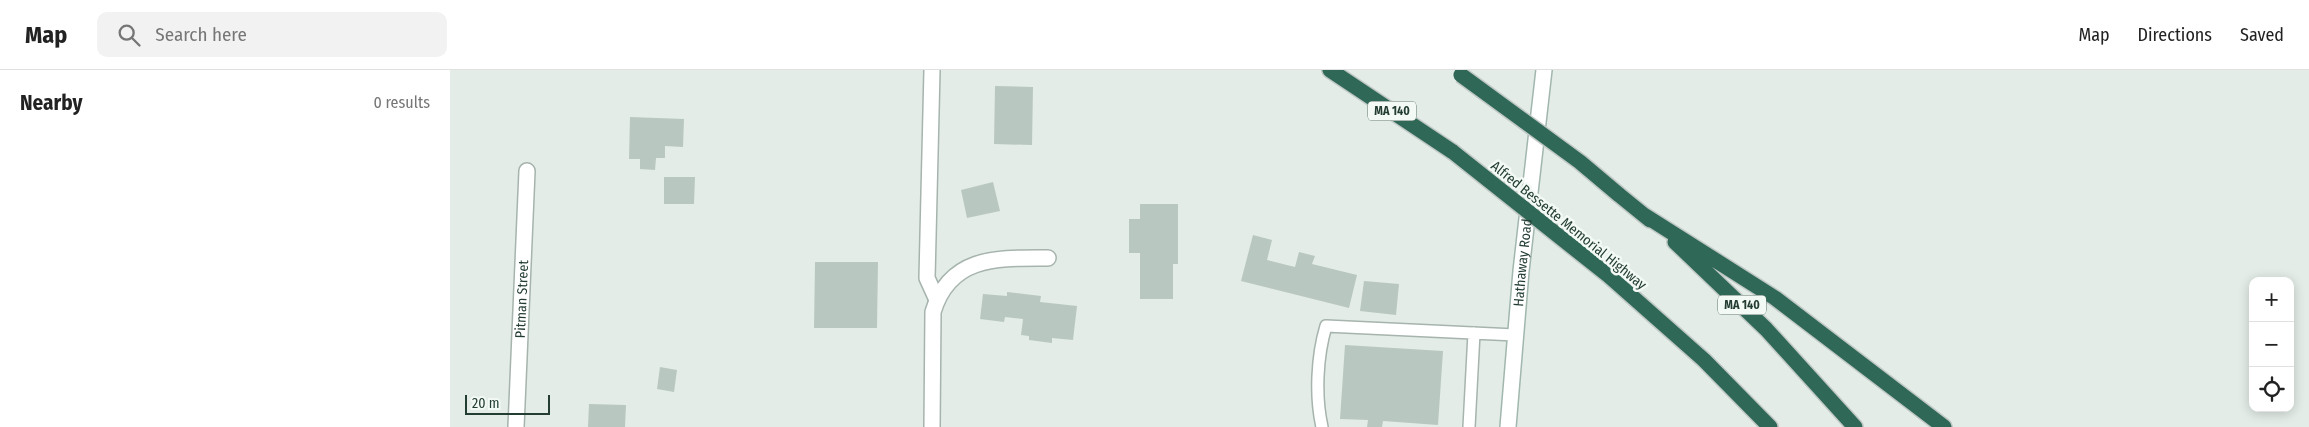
<!DOCTYPE html>
<meta charset="utf-8">
<style>
body{margin:0;font-family:"Fira Sans Condensed",sans-serif;background:#f2f2f2;color:#222}
.controls{position:absolute;right:15px;bottom:15px;display:grid;overflow:hidden;border-radius:10px;box-shadow:0 2px 12px #0003}
.controls button{width:45px;height:45px;display:grid;place-items:center;padding:0;border:0;border-bottom:1px solid #e0e0e0;background:#fff;color:#222;font:25px sans-serif}
.scale{position:absolute;left:15px;bottom:12px;width:85px;box-sizing:border-box;padding-left:5px;border:2px solid #233d33;border-top:0;font-size:14px;line-height:18px;white-space:nowrap;color:#233d33;-webkit-text-stroke:4px #f3f9f5;paint-order:stroke}
.list{margin:0;padding:0;list-style:none}
h2{display:flex;justify-content:space-between;align-items:center;height:65px;margin:0;padding:0 20px;font-size:21px}
h2 small{font-size:16px;font-weight:400;color:#767676}
.icon{flex:none;width:28px;height:28px;fill:none;stroke:currentColor;stroke-width:2;stroke-linecap:round;stroke-linejoin:round}
.map{position:relative;flex:none;width:1859px;height:357px;overflow:hidden}
header{display:flex;align-items:center;gap:30px;box-sizing:border-box;height:70px;padding:0 25px;background:#fff;border-bottom:1px solid #e0e0e0}
header strong{font-size:24px}
nav{display:flex;gap:28px;margin-inline-start:auto;font-size:18px}
.search{width:350px;height:45px;background:#f2f2f2;display:flex;align-items:center;gap:12px;box-sizing:border-box;padding:0 18px;border-radius:10px;color:#767676;font-size:19px}
main{display:flex}
aside{flex:1;background:#fff}
.map>svg:first-child{display:block}
.building{fill:#b8c7c0}
.lines{fill:none;stroke-linecap:round;stroke-linejoin:round}
.lane-casing{stroke:#a6b4ad;stroke-width:14}
.street-casing{stroke:#a6b4ad;stroke-width:18}
.secondary-casing{stroke:#a1b7ae;stroke-width:18}
.highway-casing{stroke:#c1c9c6;stroke-width:18}
.lane{stroke:#fff;stroke-width:11}
.street{stroke:#fff;stroke-width:15}
.secondary{stroke:#fff;stroke-width:15}
.highway{stroke:#306857;stroke-width:15}
.highway-bridge-casing{stroke:#c1c9c6;stroke-width:18;stroke-linecap:butt}
.highway-bridge{stroke:#306857;stroke-width:15}
.labels{text-anchor:middle;stroke-width:5;stroke-linejoin:round;paint-order:stroke}
.shield{fill:#f3f9f5;stroke:#61756d;stroke-width:1}
.shield-label{font-size:12px;font-weight:bold;fill:#233d33}
.street-label{font-size:14px;fill:#233d33;stroke:#f3f9f5}
</style>
<header>
<strong>Map</strong>
<div class="search"><svg class="icon" aria-label="search" viewBox="0 0 24 24"><circle cx="10" cy="10" r="6"/><path d="M15 15l6 6"/></svg>Search here</div>
<nav><a>Map</a><a>Directions</a><a>Saved</a></nav>
</header>
<main>
<aside>
<h2>Nearby<small>0 results</small></h2>
<ul class="list">
</ul>
</aside>
<div class="map">
<svg width="1859" height="357" viewBox="0 0 1859 357">
<rect width="100%" height="100%" fill="#e3ece7"/>
<!-- building -->
<path class="building" d="M 545,16 L 583,17 L 582,75 L 544,74 Z
M 180,47 L 234,49 L 233,77 L 215,76 L 215,88 L 206,88 L 205,100 L 190,99 L 190,89 L 179,89 Z
M 214,107 L 245,107 L 244,134 L 214,134 Z
M 543,112 L 550,141 L 517,148 L 511,120 Z
M 690,134 L 728,134 L 728,194 L 723,194 L 723,229 L 690,229 L 690,183 L 679,183 L 679,149 L 690,149 Z
M 803,165 L 822,170 L 817,190 L 845,197 L 849,182 L 865,186 L 862,194 L 907,205 L 899,238 L 791,211 Z
M 365,192 L 428,192 L 427,258 L 364,258 Z
M 914,211 L 949,214 L 946,245 L 910,241 Z
M 557,222 L 591,226 L 590,232 L 627,236 L 623,270 L 602,268 L 602,273 L 579,270 L 579,266 L 571,265 L 573,249 L 555,247 L 554,252 L 530,249 L 533,224 L 557,226 Z
M 895,275 L 993,281 L 988,355 L 933,351 L 932,357 L 917,357 L 918,350 L 890,349 Z
M 210,297 L 227,300 L 224,322 L 207,319 Z
M 139,334 L 176,335 L 175,357 L 138,357 Z"/>
<g class="lines">
<!-- lane casing -->
<g class="lane-casing">
<path id="lane" d="M 872,357 C 865,326 867,286 876,256 L 1065,265
M 1019,357 L 1024,263"/>
</g>
<!-- street casing -->
<g class="street-casing">
<g id="street">
<path d="M 482,0 L 477,208 L 487,230"/>
<path id="s1" d="M 66,357 L 77,101"/>
<path d="M 482,357 L 483,242 C 500,185 549,188 598,188"/>
</g>
</g>
<!-- secondary casing -->
<g class="secondary-casing">
<g id="secondary">
<path id="s2" d="M 1058,357 L 1071,201 L 1094,0"/>
</g>
</g>
<!-- highway casing -->
<g class="highway-casing">
<path id="highway" d="M 880,0 L 1003,82
M 1168,124 L 1200,150
M 1194,145 L 1325,228 L 1494,357
M 1225,172 L 1316,259 L 1405,357
M 1159,206 L 1254,290 L 1320,357"/>
</g>
<!-- lane -->
<use href="#lane" class="lane"/>
<!-- street -->
<use href="#street" class="street"/>
<!-- secondary -->
<use href="#secondary" class="secondary"/>
<!-- highway -->
<use href="#highway" class="highway"/>
<!-- highway-bridge casing -->
<g class="highway-bridge-casing">
<path id="highway-bridge" d="M 1011,5 L 1130,92 L 1168,124
M 1003,82 L 1159,206"/>
</g>
<!-- highway-bridge -->
<use href="#highway-bridge" class="highway-bridge"/>
</g>
<g class="labels">
<!-- shield labels -->
<g class="shield">
<rect x="918" y="31.5" width="48" height="19" rx="4"/>
<rect x="1268" y="225.5" width="48" height="19" rx="4"/>
</g>
<g class="shield-label">
<text x="942" y="45">MA 140</text>
<text x="1292" y="239">MA 140</text>
</g>
<!-- street labels -->
<g class="street-label">
<text transform="translate(1119 155) rotate(39)" y="5">Alfred Bessette Memorial Highway</text>
<text dy="5" stroke="none"><textPath href="#s2" startOffset="165">Hathaway Road</textPath></text>
<text dy="5" stroke="none"><textPath href="#s1" startOffset="128">Pitman Street</textPath></text>
</g>
</g>
</svg>
<div class="controls">
<button>+</button>
<button>−</button>
<button><svg class="icon" aria-label="locate" viewBox="0 0 24 24"><circle cx="12" cy="12" r="6"/><path d="M12 2v4M12 18v4M2 12h4M18 12h4"/></svg></button>
</div>
<div class="scale">20 m</div>
</div>
</main>
